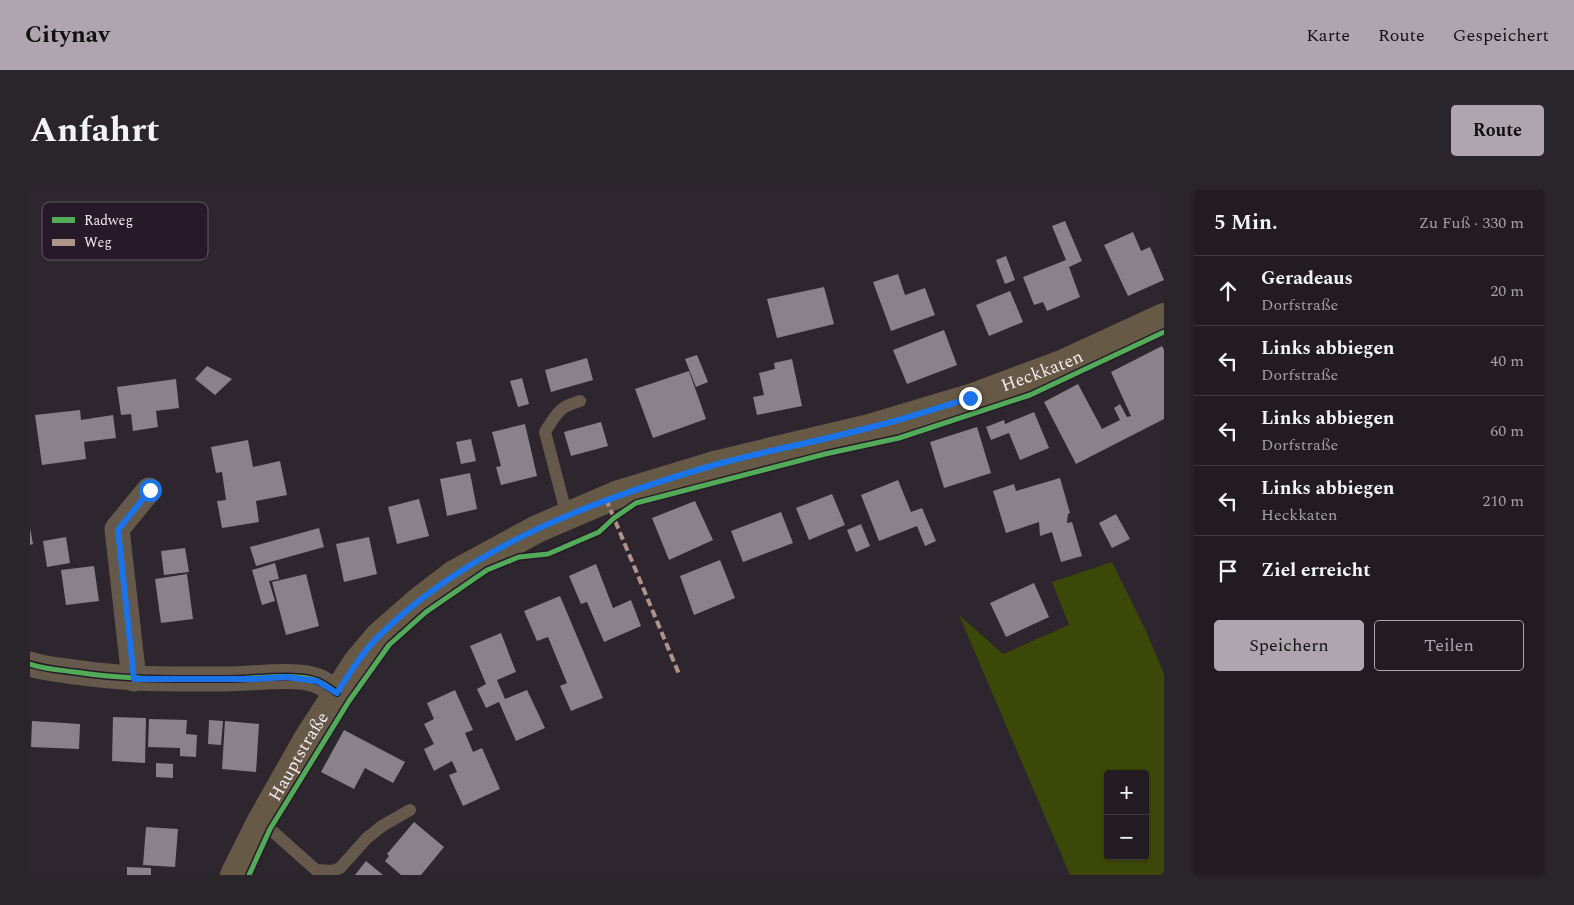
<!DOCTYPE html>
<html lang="de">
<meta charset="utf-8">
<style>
body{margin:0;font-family:Spectral,serif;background:#2a252a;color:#f1f3f6}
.controls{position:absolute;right:15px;bottom:15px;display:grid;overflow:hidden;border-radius:5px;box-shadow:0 1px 4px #0004}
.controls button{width:45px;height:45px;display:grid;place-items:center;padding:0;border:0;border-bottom:1px solid #3f3a40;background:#221c22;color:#f1f3f6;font:25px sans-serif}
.stop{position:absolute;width:15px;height:15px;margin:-11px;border:4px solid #1a73e8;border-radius:50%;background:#fff}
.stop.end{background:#1a73e8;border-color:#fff;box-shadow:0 1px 5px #0008}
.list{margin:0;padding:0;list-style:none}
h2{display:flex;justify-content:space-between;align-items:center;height:65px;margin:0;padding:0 20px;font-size:21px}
h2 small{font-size:16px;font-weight:400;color:#a2a1a5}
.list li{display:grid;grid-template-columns:32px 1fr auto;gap:15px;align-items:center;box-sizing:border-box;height:70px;padding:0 20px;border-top:1px solid #3f3a40}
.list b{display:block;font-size:19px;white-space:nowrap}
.list p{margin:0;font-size:16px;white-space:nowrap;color:#a2a1a5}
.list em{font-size:16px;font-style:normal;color:#a2a1a5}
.actions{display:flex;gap:10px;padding:15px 20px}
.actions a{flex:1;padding:11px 0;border:1px solid #afa5af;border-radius:5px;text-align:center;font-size:18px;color:#afa5af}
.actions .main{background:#afa5af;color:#111}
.icon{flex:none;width:28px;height:28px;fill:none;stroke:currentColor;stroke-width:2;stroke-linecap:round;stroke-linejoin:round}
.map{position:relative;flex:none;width:1134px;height:685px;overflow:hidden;border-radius:5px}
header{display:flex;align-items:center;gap:30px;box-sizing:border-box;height:70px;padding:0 25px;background:#afa5af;color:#111}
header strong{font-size:24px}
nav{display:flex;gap:28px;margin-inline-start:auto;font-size:18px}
.intro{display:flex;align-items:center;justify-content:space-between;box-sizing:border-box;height:120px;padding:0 30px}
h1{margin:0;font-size:35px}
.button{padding:12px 22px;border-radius:5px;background:#afa5af;color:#111;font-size:18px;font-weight:700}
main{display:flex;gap:30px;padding:0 30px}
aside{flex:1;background:#221c22;border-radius:5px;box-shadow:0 1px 4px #0004}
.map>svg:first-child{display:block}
.green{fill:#3c4807;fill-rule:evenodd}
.building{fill:#89828a}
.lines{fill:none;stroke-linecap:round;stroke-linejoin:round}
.service{stroke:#65594c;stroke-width:12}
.minor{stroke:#65594c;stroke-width:25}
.secondary{stroke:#665946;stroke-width:28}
.quiet{stroke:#af9288;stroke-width:4;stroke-dasharray:8 4;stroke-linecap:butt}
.cycleway-casing{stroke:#271a28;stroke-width:8}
.cycleway{stroke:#51ab58;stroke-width:5}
.route{stroke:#1a73e8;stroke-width:6}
.labels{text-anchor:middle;stroke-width:5;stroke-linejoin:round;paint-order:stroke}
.street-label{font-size:18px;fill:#f4eaf4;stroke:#271a28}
.key{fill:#271a28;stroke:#645865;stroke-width:1}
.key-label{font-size:14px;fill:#f4eaf4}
</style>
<header>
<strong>Citynav</strong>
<nav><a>Karte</a><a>Route</a><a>Gespeichert</a></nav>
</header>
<div class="intro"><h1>Anfahrt</h1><a class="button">Route</a></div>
<main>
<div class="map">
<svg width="1134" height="685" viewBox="0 0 1134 685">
<rect width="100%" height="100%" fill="#2e262e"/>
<!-- green -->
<path class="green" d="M 1082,372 L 1116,441 L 1134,484 L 1134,685 L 1040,685 L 929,425 L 973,464 L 1039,435 L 1022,392 ZM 1078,584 L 1115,584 L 1115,666 L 1078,666 Z"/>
<!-- building -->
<path class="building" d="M 1035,31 L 1052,71 L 1039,77 L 1050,107 L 1017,121 L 1013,112 L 1004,115 L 993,87 L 1036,70 L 1022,36 Z
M 1103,42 L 1111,61 L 1120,57 L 1134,90 L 1098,106 L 1074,55 Z
M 976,66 L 985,90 L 975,94 L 966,70 Z
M 868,84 L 875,105 L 895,98 L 905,125 L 861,141 L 843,92 Z
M 794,97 L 804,134 L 747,148 L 737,109 Z
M 980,101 L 993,132 L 959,146 L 946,115 Z
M 914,140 L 927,175 L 877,194 L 863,160 Z
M 1132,156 L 1134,160 L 1134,229 L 1046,274 L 1014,212 L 1048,194 L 1072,239 L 1090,230 L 1084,218 L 1090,214 L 1097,227 L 1101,226 L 1081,182 Z
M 667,165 L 678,192 L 666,197 L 655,169 Z
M 557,168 L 563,190 L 521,202 L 515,180 Z
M 762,169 L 772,216 L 727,225 L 723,207 L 734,205 L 729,183 L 745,179 L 744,173 Z
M 177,176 L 202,189 L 185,205 L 165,189 Z
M 659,181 L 676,229 L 623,248 L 605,199 Z
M 492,188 L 499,214 L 488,217 L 480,191 Z
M 146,189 L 149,218 L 126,221 L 128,237 L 103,241 L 101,224 L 91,225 L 87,197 Z
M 50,220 L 51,230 L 83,225 L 86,248 L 54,252 L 56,269 L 12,275 L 5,225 Z
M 1004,222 L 1019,258 L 990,270 L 979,243 L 961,250 L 956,237 L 974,230 L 975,234 Z
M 571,232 L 578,256 L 541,266 L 534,242 Z
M 495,234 L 507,286 L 471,295 L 466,277 L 471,276 L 462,242 Z
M 947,237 L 961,283 L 914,298 L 900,252 Z
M 441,249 L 446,271 L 431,274 L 426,252 Z
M 218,250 L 223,277 L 250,271 L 257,305 L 226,311 L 229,332 L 192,338 L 187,311 L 196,310 L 192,282 L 186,283 L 181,257 Z
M 440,283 L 447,319 L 417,326 L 410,289 Z
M 1030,288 L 1040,323 L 1038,324 L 1037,333 L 1042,332 L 1052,366 L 1031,372 L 1022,342 L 1010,346 L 1009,332 L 976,343 L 963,301 L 984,294 L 986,301 Z
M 868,290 L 881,322 L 892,318 L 906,351 L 895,356 L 887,336 L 849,351 L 831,305 Z
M 802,304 L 815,335 L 779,350 L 766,318 Z
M 389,309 L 399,346 L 367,354 L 358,317 Z
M 665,311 L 683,350 L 639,370 L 622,328 Z
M 751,322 L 763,353 L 713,372 L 701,341 Z
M 1086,324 L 1100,349 L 1082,358 L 1069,333 Z
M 831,334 L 840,356 L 826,362 L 817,340 Z
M 0,338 L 3,354 L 0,355 Z
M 289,338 L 294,357 L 226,376 L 220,357 Z
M 36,347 L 40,373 L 17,377 L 13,351 Z
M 339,347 L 347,384 L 314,392 L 306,354 Z
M 155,358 L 159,382 L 134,385 L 131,361 Z
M 690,370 L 705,408 L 664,425 L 650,386 Z
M 245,373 L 249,389 L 239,391 L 245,411 L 232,415 L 222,380 Z
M 566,374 L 583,418 L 601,410 L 611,436 L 574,452 L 557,412 L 551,414 L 539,386 Z
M 64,376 L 69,411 L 36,415 L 31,380 Z
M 157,384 L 163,429 L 131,433 L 125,389 Z
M 276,384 L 289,436 L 256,445 L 242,392 Z
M 1004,393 L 1019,427 L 976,447 L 960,413 Z
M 530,406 L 573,508 L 541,521 L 530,496 L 537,493 L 518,447 L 507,451 L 494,421 Z
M 471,443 L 486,482 L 467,490 L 475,509 L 497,500 L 515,538 L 486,551 L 469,512 L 456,518 L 447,499 L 456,494 L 440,456 Z
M 425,500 L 443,540 L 435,543 L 443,562 L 452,558 L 470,599 L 433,616 L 419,585 L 427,582 L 422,571 L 404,581 L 394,559 L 404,554 L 394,534 L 404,529 L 397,513 Z
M 83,527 L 116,528 L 115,573 L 82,571 Z
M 119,529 L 157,530 L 156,544 L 167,545 L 166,567 L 150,566 L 150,558 L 118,557 Z
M 179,530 L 193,531 L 191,555 L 178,554 Z
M 2,531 L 50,534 L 49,559 L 1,557 Z
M 195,531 L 229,534 L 226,582 L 192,579 Z
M 314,540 L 375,572 L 363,593 L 335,578 L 324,599 L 291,582 Z
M 126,573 L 143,574 L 143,588 L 126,587 Z
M 384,632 L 414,657 L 391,685 L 371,685 L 355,671 L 359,666 L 357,664 Z
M 116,637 L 148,639 L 145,677 L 113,675 Z
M 336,671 L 353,685 L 325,685 Z
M 97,677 L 121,678 L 121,685 L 97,685 Z"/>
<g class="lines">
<!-- service -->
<path class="service" d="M 537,326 L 515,242 C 527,223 529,217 550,211
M 231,631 L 286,680 L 302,681 L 310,678 L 337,648 L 352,636 L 380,620"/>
<!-- minor -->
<path class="minor" d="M 0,474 C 15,479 30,480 45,482 C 96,490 146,489 197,489 C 220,489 268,482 288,491 C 295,494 301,499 307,503
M 104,489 L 87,339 L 119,300"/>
<!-- secondary -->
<path class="secondary" id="s1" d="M 204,685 L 231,631 L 278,548 L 327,472 L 349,446 L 390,410 L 424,384 L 507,339 L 586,305 L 688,274 L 843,237 L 940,208 L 1034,173 L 1134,127"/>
<!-- quiet -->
<path class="quiet" d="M 576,309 L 649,484"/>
<!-- cycleway casing -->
<g class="cycleway-casing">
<path id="cycleway" d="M 0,474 C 15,479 30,480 45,482 C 96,490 146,489 197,489 C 220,489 268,482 288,491 C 295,494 301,499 307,503
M 219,685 L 240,639 L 319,511 L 359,455 L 396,422 L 457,380 L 489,367 L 518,364 L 569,342 L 584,328 L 606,313 L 795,264 L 869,248 L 1000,205 L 1134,142"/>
</g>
<!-- cycleway -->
<use href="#cycleway" class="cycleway"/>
</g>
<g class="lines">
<!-- route -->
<path class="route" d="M 120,300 L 88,340 L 104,489 L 224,489 L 256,487 L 287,491 L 307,503 C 320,483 333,461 350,445 C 442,355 566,309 688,274 C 739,260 791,251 842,237 C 875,229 908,218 940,208"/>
</g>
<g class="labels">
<!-- street labels -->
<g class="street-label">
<text dy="6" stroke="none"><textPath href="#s1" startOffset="1002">Heckkaten</textPath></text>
<text dy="6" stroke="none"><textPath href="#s1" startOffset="135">Hauptstraße</textPath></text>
</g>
</g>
<!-- legend -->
<rect x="12" y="12" width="166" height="58" rx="8" class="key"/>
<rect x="22" y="27" width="23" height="6" fill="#51ab58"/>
<rect x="22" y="49" width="23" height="7" fill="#af9288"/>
<g class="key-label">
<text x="54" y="35">Radweg</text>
<text x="54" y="57">Weg</text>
</g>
</svg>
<div class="controls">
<button>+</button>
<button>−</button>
</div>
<div class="stop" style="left:120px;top:300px"></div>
<div class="stop end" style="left:940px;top:208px"></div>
</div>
<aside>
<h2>5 Min.<small>Zu Fuß · 330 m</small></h2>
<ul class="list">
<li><svg class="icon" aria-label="ahead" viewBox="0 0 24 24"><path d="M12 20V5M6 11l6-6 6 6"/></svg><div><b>Geradeaus</b><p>Dorfstraße</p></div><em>20 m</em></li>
<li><svg class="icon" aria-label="left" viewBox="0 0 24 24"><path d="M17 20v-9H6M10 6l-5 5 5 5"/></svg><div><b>Links abbiegen</b><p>Dorfstraße</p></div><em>40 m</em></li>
<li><svg class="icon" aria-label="left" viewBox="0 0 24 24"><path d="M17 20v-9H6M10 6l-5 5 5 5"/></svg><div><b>Links abbiegen</b><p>Dorfstraße</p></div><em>60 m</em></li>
<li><svg class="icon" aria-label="left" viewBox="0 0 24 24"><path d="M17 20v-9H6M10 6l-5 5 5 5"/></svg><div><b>Links abbiegen</b><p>Heckkaten</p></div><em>210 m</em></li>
<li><svg class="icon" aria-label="arrive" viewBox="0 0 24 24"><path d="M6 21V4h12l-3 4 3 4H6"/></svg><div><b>Ziel erreicht</b></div></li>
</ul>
<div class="actions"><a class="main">Speichern</a><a>Teilen</a></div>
</aside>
</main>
